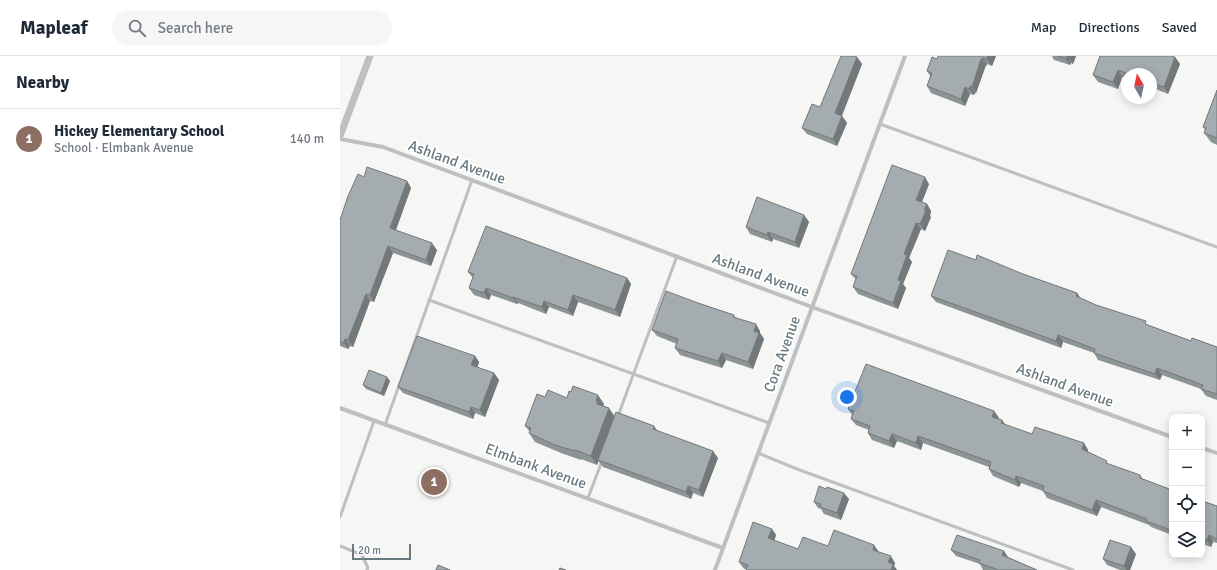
<!DOCTYPE html>
<meta charset="utf-8">
<style>
body{margin:0;font-family:Signika,sans-serif;background:#f6f6f7;color:#1f2937}
.controls{position:absolute;right:12px;bottom:12px;display:grid;overflow:hidden;border-radius:8px;box-shadow:0 2px 10px #0003}
.controls button{width:36px;height:36px;display:grid;place-items:center;padding:0;border:0;border-bottom:1px solid #e0e1e3;background:#fff;color:#1f2937;font:20px sans-serif}
.compass{position:absolute;left:781px;top:12px;width:36px;height:36px;border-radius:50%;background:#fff;box-shadow:0 2px 10px #0003;rotate:351deg}
.scale{position:absolute;left:12px;bottom:10px;width:59px;box-sizing:border-box;padding-left:4px;border:2px solid #697980;border-top:0;font-size:11px;line-height:14px;white-space:nowrap;color:#697980;-webkit-text-stroke:3px #fff;paint-order:stroke}
.you{position:absolute;left:507px;top:341px;width:14px;height:14px;margin:-10px;border:3px solid #fff;border-radius:50%;background:#1a73e8;box-shadow:0 0 0 6px #1a73e833}
.badge{display:grid;place-items:center;width:26px;height:26px;border-radius:50%;background:#cc4e3e;color:#fff;font-size:13px;font-weight:700}
.pin{position:absolute;translate:-50% -50%;border:2px solid #fff;box-shadow:0 1px 4px #0006}
.list{margin:0;padding:0;list-style:none}
h2{display:flex;justify-content:space-between;align-items:center;height:52px;margin:0;padding:0 16px;font-size:17px}
h2 small{font-size:13px;font-weight:400;color:#747a83}
.list li{display:grid;grid-template-columns:26px 1fr auto;gap:12px;align-items:center;box-sizing:border-box;height:60px;padding:0 16px;border-top:1px solid #e0e1e3}
.list b{display:block;font-size:15px;white-space:nowrap}
.list p{margin:0;font-size:13px;white-space:nowrap;color:#747a83}
.list em{font-size:13px;font-style:normal;color:#747a83}
.icon{flex:none;width:22px;height:22px;fill:none;stroke:currentColor;stroke-width:2;stroke-linecap:round;stroke-linejoin:round}
.map{position:relative;flex:none;width:877px;height:514px;overflow:hidden}
header{display:flex;align-items:center;gap:24px;box-sizing:border-box;height:56px;padding:0 20px;background:#fff;border-bottom:1px solid #e0e1e3}
header strong{font-size:19px}
nav{display:flex;gap:22px;margin-inline-start:auto;font-size:14px}
.search{width:280px;height:36px;background:#f6f6f7;display:flex;align-items:center;gap:10px;box-sizing:border-box;padding:0 14px;border-radius:22px;color:#747a83;font-size:15px}
main{display:flex}
aside{flex:1;background:#fff}
.map>svg:first-child{display:block}
.lines{fill:none;stroke-linecap:round;stroke-linejoin:round}
.service{stroke:#bcc0c2;stroke-width:3}
.minor{stroke:#bcc0c2;stroke-width:4}
.tertiary{stroke:#bcc0c2;stroke-width:7}
.wall{fill:#8d9496}
.shaded-wall{fill:#73787a}
.building{fill:#a4acaf;stroke:#73787a}
.labels{text-anchor:middle;stroke-width:4;stroke-linejoin:round;paint-order:stroke}
.street-label{font-size:15px;fill:#697980;stroke:#fff}
</style>
<header>
<strong>Mapleaf</strong>
<div class="search"><svg class="icon" aria-label="search" viewBox="0 0 24 24"><circle cx="10" cy="10" r="6"/><path d="M15 15l6 6"/></svg>Search here</div>
<nav><a>Map</a><a>Directions</a><a>Saved</a></nav>
</header>
<main>
<aside>
<h2>Nearby<small></small></h2>
<ul class="list">
<li><span class="badge" style="background:#8d6e63">1</span><div><b>Hickey Elementary School</b><p>School · Elmbank Avenue</p></div><em>140 m</em></li>
</ul>
</aside>
<div class="map">
<svg width="877" height="514" viewBox="0 0 877 514">
<rect width="100%" height="100%" fill="#f6f6f4"/>
<g class="lines">
<!-- service -->
<path class="service" d="M 540,68 L 877,191
M 89,244 L 429,367
M 278,360 L 337,200
M 45,369 L 132,124
M 418,397 L 457,413 L 733,514
M 248,442 L 262,405
M 0,461 L 34,365
M 0,490 L 22,499 L 28,512 L 27,514"/>
<!-- minor -->
<path class="minor" d="M 0,83 L 43,91 L 472,251 L 832,381
M 0,352 L 383,492
M 862,392 L 877,397
M 375,514 L 565,0"/>
<!-- tertiary -->
<path class="tertiary" d="M 0,80 L 30,0"/>
</g>
<!-- wall -->
<path class="wall" d="M 656,0 L 652,10 L 647,8 L 647,10 L 646,9 L 636,37 L 635,37 L 634,39 L 630,38 L 625,50 L 591,37 L 587,30 L 590,20 L 587,15 L 597,3 Z
M 712,0 L 736,0 L 733,8 L 731,7 L 730,9 L 714,4 Z
M 517,1 L 522,8 L 502,60 L 507,67 L 497,90 L 467,78 L 462,72 L 480,51 Z
M 835,1 L 840,8 L 828,38 L 811,31 L 811,18 L 787,18 L 787,22 L 782,21 L 778,33 L 758,26 L 753,19 Z
M 877,34 L 877,89 L 871,86 L 864,77 L 865,74 L 863,71 Z
M 24,121 L 67,125 L 71,132 L 56,174 L 97,194 L 91,210 L 53,197 L 34,246 L 30,245 L 13,291 L 10,290 L 8,293 L 0,290 L 0,164 Z
M 589,128 L 582,146 L 587,148 L 591,155 L 590,160 L 591,161 L 585,175 L 581,173 L 569,202 L 572,206 L 563,228 L 566,232 L 558,253 L 518,238 L 513,231 L 516,224 L 511,218 Z
M 464,159 L 469,166 L 459,192 L 433,183 L 432,186 L 410,178 L 406,171 Z
M 636,204 L 683,218 L 737,237 L 740,242 L 756,249 L 808,269 L 851,285 L 877,291 L 877,344 L 866,340 L 861,333 L 822,319 L 820,324 L 758,304 L 754,297 L 723,286 L 721,292 L 596,246 L 591,240 Z
M 128,216 L 287,222 L 291,228 L 280,261 L 238,246 L 233,260 L 209,251 L 206,258 L 178,247 L 177,248 L 151,239 L 149,244 L 134,239 L 129,232 L 133,222 Z
M 358,247 L 394,259 L 395,261 L 420,275 L 420,277 L 424,283 L 413,313 L 386,304 L 382,312 L 340,299 L 335,292 L 337,288 L 317,280 L 312,274 Z
M 135,300 L 139,306 L 137,312 L 154,317 L 159,324 L 145,361 L 135,357 L 133,363 L 63,337 L 58,331 Z
M 50,325 L 44,340 L 26,333 L 23,329 Z
M 205,341 L 227,342 L 264,348 L 263,350 L 274,360 L 318,375 L 378,402 L 363,441 L 353,437 L 351,443 L 263,411 L 258,405 L 257,409 L 241,403 L 241,404 L 221,397 L 195,386 L 189,377 L 190,376 L 185,370 Z
M 508,353 L 654,355 L 659,362 L 659,363 L 662,364 L 665,369 L 692,378 L 744,387 L 748,394 L 748,396 L 770,409 L 800,419 L 803,423 L 832,434 L 832,479 L 811,471 L 809,469 L 761,451 L 757,460 L 707,442 L 703,435 L 681,427 L 679,431 L 653,420 L 649,413 L 649,411 L 583,387 L 581,394 L 557,385 L 554,392 L 532,384 L 528,377 L 529,374 L 516,369 L 511,363 L 512,359 Z
M 486,433 L 509,443 L 501,464 L 484,458 L 481,453 L 478,452 L 474,446 Z
M 862,445 L 877,450 L 877,487 L 873,486 L 871,491 L 862,488 Z
M 432,473 L 436,479 L 434,485 L 458,493 L 488,490 L 539,496 L 555,507 L 554,510 L 557,514 L 406,514 L 406,513 L 404,513 L 399,506 Z
M 611,494 L 664,495 L 668,501 L 697,514 L 643,514 L 640,508 L 616,500 Z
M 796,498 L 790,514 L 780,514 L 767,509 L 763,503 Z"/>
<!-- shaded-wall -->
<path class="shaded-wall" d="M 648,0 L 656,0 L 652,10 L 647,3 Z
M 727,0 L 731,7 L 730,9 L 726,3 Z
M 729,0 L 736,0 L 733,8 L 728,1 Z
M 517,1 L 522,8 L 500,64 L 495,57 Z
M 835,1 L 840,8 L 828,38 L 824,31 Z
M 643,2 L 647,8 L 647,10 L 642,3 Z
M 641,3 L 646,9 L 636,37 L 632,31 Z
M 778,14 L 782,21 L 778,33 L 773,26 Z
M 630,30 L 635,37 L 634,39 L 629,33 Z
M 625,31 L 630,38 L 625,50 L 621,43 Z
M 502,60 L 507,67 L 497,90 L 493,83 Z
M 585,121 L 589,128 L 580,151 L 576,144 Z
M 67,125 L 71,132 L 54,179 L 50,172 Z
M 587,148 L 591,155 L 590,160 L 591,161 L 585,175 L 580,168 Z
M 464,159 L 469,166 L 459,192 L 455,186 Z
M 576,167 L 581,173 L 569,202 L 572,206 L 563,228 L 566,232 L 558,253 L 553,247 L 558,224 L 564,198 Z
M 428,176 L 433,183 L 432,186 L 427,179 Z
M 92,187 L 97,194 L 91,210 L 86,204 Z
M 48,190 L 53,197 L 34,246 L 30,239 Z
M 287,222 L 291,228 L 280,261 L 275,254 Z
M 146,232 L 151,239 L 149,244 L 144,237 Z
M 737,237 L 742,244 L 736,240 Z
M 26,238 L 30,245 L 13,291 L 8,284 Z
M 233,239 L 238,246 L 233,260 L 228,254 Z
M 173,241 L 178,247 L 177,248 L 173,242 Z
M 204,245 L 209,251 L 206,258 L 202,251 Z
M 416,268 L 420,275 L 420,277 L 424,283 L 413,313 L 408,306 L 414,275 Z
M 718,279 L 723,286 L 721,292 L 716,285 Z
M 5,283 L 10,290 L 8,293 L 4,287 Z
M 382,297 L 386,304 L 382,312 L 378,305 Z
M 135,300 L 139,306 L 136,316 L 131,309 Z
M 817,312 L 822,319 L 820,324 L 815,318 Z
M 154,317 L 159,324 L 145,361 L 140,354 Z
M 47,321 L 50,325 L 44,340 L 41,337 Z
M 258,339 L 264,348 L 263,352 L 257,348 L 256,345 Z
M 131,351 L 135,357 L 133,363 L 129,356 Z
M 269,352 L 275,361 L 257,409 L 251,400 Z
M 654,355 L 659,362 L 657,367 L 652,361 Z
M 662,364 L 667,371 L 661,367 Z
M 314,370 L 319,377 L 313,373 Z
M 552,378 L 557,385 L 554,392 L 549,385 Z
M 578,380 L 583,387 L 581,394 L 576,387 Z
M 744,387 L 748,394 L 747,400 L 742,393 Z
M 373,395 L 378,402 L 363,441 L 359,434 Z
M 676,420 L 681,427 L 679,431 L 675,424 Z
M 348,430 L 353,437 L 351,443 L 346,436 Z
M 504,437 L 509,443 L 501,464 L 497,457 Z
M 756,444 L 761,451 L 757,460 L 752,454 Z
M 432,473 L 436,479 L 433,489 L 428,482 Z
M 869,479 L 873,486 L 871,491 L 867,484 Z
M 534,489 L 539,496 L 533,494 Z
M 791,491 L 796,498 L 790,514 L 786,514 L 784,510 Z
M 664,495 L 668,502 L 662,499 Z
M 551,500 L 555,507 L 554,510 L 557,514 L 551,514 L 548,506 Z"/>
<!-- building -->
<path class="building" d="M 501,0 L 514,0 L 517,1 L 495,57 L 502,60 L 493,83 L 462,72 L 472,48 L 480,51 Z
M 598,0 L 648,0 L 647,3 L 643,2 L 642,3 L 641,3 L 632,31 L 630,30 L 629,33 L 625,31 L 621,43 L 587,30 L 592,17 L 587,15 L 592,1 L 597,3 Z
M 718,0 L 729,0 L 728,1 L 727,0 L 726,3 Z
M 760,0 L 831,0 L 835,1 L 824,31 L 811,27 L 811,18 L 788,18 L 778,14 L 773,26 L 753,19 Z
M 877,34 L 877,82 L 864,77 L 866,72 L 863,71 Z
M 552,109 L 585,121 L 576,144 L 587,148 L 584,154 L 586,155 L 580,168 L 576,167 L 564,198 L 567,199 L 558,224 L 561,225 L 553,247 L 513,231 L 517,220 L 511,218 Z
M 27,111 L 67,125 L 50,172 L 92,187 L 86,204 L 48,190 L 30,239 L 26,238 L 8,284 L 5,283 L 4,287 L 0,285 L 0,164 L 8,140 L 18,118 L 24,121 Z
M 417,141 L 464,159 L 455,186 L 428,176 L 427,179 L 406,171 Z
M 146,170 L 287,222 L 275,254 L 233,239 L 228,254 L 204,245 L 202,251 L 173,241 L 173,242 L 146,232 L 144,237 L 129,232 L 134,218 L 128,216 Z
M 608,194 L 636,204 L 637,199 L 683,218 L 737,237 L 736,240 L 756,249 L 806,265 L 805,268 L 851,285 L 852,282 L 877,291 L 877,338 L 861,333 L 863,329 L 817,312 L 815,318 L 754,297 L 755,293 L 718,279 L 716,285 L 591,240 Z
M 326,235 L 358,247 L 394,259 L 393,261 L 416,268 L 414,275 L 419,277 L 408,306 L 382,297 L 378,305 L 335,292 L 338,283 L 312,274 Z
M 77,280 L 135,300 L 131,309 L 154,317 L 140,354 L 131,351 L 129,356 L 58,331 Z
M 526,308 L 654,355 L 652,361 L 662,364 L 661,367 L 692,378 L 695,371 L 744,387 L 742,393 L 767,405 L 766,407 L 800,419 L 800,422 L 832,434 L 832,472 L 831,474 L 806,465 L 807,463 L 756,444 L 752,454 L 703,435 L 704,430 L 676,420 L 675,424 L 649,413 L 651,406 L 578,380 L 576,387 L 552,378 L 549,385 L 528,377 L 530,370 L 511,363 L 514,355 L 508,353 Z
M 29,314 L 47,321 L 41,337 L 23,329 Z
M 233,330 L 258,339 L 256,345 L 258,345 L 257,348 L 269,352 L 251,400 L 235,394 L 235,395 L 215,389 L 189,377 L 191,372 L 185,370 L 197,338 L 205,341 L 208,334 L 227,342 L 229,335 L 231,336 Z
M 276,356 L 314,370 L 313,373 L 373,395 L 359,434 L 348,430 L 346,436 L 258,404 Z
M 479,430 L 486,433 L 487,431 L 504,437 L 497,457 L 480,451 L 481,448 L 474,446 Z
M 862,445 L 877,450 L 877,483 L 869,479 L 867,484 L 862,483 Z
M 413,466 L 432,473 L 428,482 L 458,493 L 463,481 L 488,490 L 494,474 L 534,489 L 533,494 L 551,500 L 548,506 L 553,508 L 551,514 L 406,514 L 408,509 L 399,506 Z
M 617,479 L 664,495 L 662,499 L 697,514 L 659,514 L 639,507 L 640,504 L 611,494 Z
M 770,484 L 791,491 L 784,510 L 763,503 Z
M 98,509 L 110,514 L 96,514 Z
M 220,512 L 226,514 L 219,514 Z"/>
<g class="labels">
<!-- street labels -->
<g class="street-label">
<text transform="translate(117 106) rotate(20)" y="5">Ashland Avenue</text>
<text transform="translate(421 219) rotate(20)" y="5">Ashland Avenue</text>
<text transform="translate(442 298) rotate(-70)" y="5">Cora Avenue</text>
<text transform="translate(725 329) rotate(20)" y="5">Ashland Avenue</text>
<text transform="translate(196 410) rotate(20)" y="5">Elmbank Avenue</text>
</g>
</g>
</svg>
<div class="controls">
<button>+</button>
<button>−</button>
<button><svg class="icon" aria-label="locate" viewBox="0 0 24 24"><circle cx="12" cy="12" r="6"/><path d="M12 2v4M12 18v4M2 12h4M18 12h4"/></svg></button>
<button><svg class="icon" aria-label="layers" viewBox="0 0 24 24"><path d="M12 4l9 5-9 5-9-5zM3 14l9 5 9-5"/></svg></button>
</div>
<svg class="compass" viewBox="-18 -18 36 36"><path d="M0-13l5 13h-10z" fill="#e53935"/><path d="M0 13l5-13h-10z" fill="#747a83"/></svg>
<div class="scale">20 m</div>
<div class="you"></div>
<div class="pin badge" style="left:94px;top:426px;background:#8d6e63">1</div>
</div>
</main>
